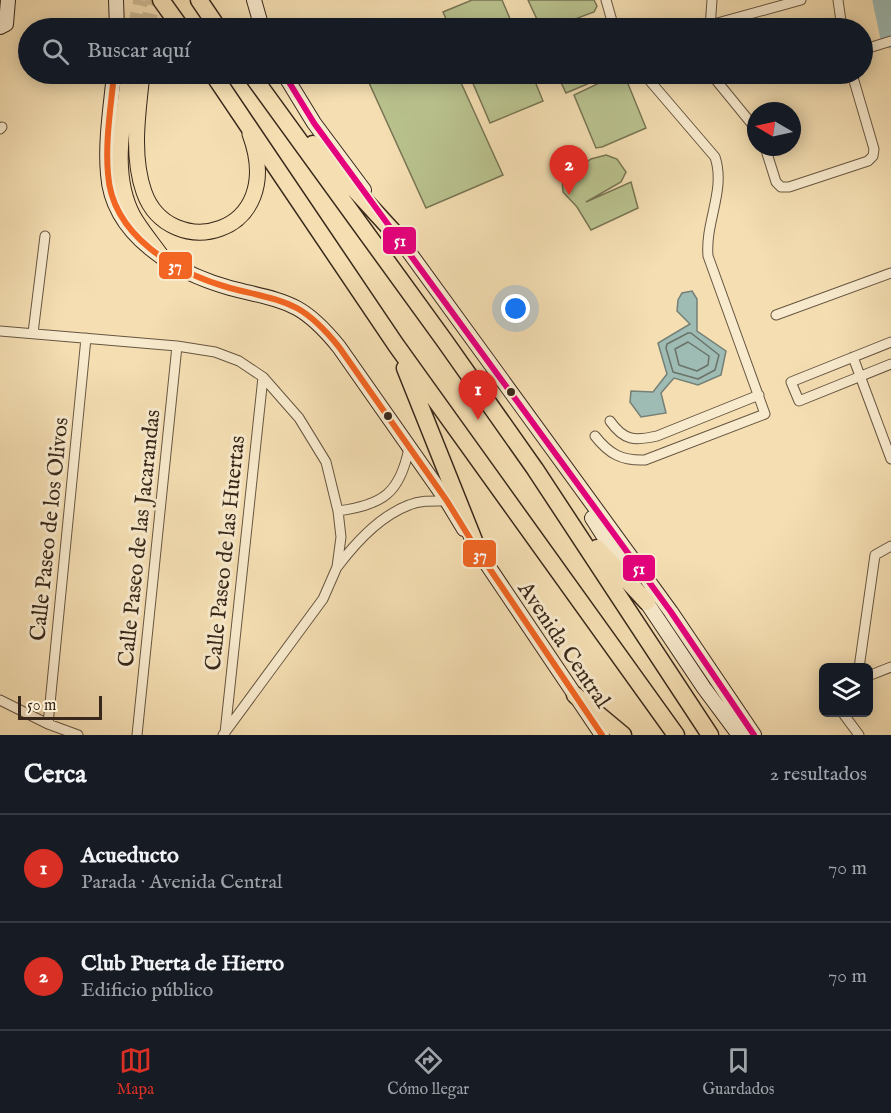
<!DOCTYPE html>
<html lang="es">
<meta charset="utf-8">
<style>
body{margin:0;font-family:"IM FELL English",serif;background:#242831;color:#f1f3f6}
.controls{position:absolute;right:18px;bottom:18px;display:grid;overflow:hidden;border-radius:9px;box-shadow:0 3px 15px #0003}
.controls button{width:54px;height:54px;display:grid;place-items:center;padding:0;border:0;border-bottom:2px solid #363941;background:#171b24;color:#f1f3f6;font:30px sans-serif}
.compass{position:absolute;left:747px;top:102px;width:54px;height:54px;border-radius:50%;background:#171b24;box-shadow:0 3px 15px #0003;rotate:279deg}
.scale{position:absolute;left:18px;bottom:15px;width:84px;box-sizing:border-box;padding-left:6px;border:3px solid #38281b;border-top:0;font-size:16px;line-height:21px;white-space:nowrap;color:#38281b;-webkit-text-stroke:4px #f8eacd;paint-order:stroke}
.you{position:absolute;left:516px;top:309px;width:21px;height:21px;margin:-15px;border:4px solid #fff;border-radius:50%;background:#1a73e8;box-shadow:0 0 0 9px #1a73e833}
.badge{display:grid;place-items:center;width:39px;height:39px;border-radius:50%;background:#d93025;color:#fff;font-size:20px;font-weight:700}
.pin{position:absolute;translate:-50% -50px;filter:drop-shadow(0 2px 3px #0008)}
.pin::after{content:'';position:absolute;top:32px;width:21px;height:18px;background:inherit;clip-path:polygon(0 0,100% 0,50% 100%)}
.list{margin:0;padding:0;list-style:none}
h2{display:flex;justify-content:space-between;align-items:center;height:78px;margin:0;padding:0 24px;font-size:26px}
h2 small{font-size:20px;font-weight:400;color:#9ea1a6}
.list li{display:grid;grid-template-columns:39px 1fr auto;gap:18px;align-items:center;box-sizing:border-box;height:108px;padding:0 24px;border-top:2px solid #363941}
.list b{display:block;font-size:22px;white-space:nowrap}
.list p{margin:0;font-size:20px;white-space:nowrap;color:#9ea1a6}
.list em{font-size:20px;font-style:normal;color:#9ea1a6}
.icon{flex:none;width:33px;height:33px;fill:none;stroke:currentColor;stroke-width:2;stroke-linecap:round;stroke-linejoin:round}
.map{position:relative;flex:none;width:891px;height:735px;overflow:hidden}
.search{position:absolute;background:#171b24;box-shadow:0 3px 15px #0003;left:18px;right:18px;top:18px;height:66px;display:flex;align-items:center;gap:15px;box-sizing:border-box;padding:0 21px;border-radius:33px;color:#9ea1a6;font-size:22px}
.sheet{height:294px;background:#171b24}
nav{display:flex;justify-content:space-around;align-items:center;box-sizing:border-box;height:84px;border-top:2px solid #363941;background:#171b24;font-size:16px;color:#9ea1a6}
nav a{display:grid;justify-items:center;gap:3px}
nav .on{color:#d93025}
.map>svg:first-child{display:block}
.green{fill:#b9c28e;stroke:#787554;stroke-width:1.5}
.water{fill:#9ebbb4;stroke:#758077;stroke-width:1.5}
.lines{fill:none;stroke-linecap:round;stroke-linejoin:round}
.shore{stroke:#6b7268;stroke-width:1.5}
.river{stroke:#9ebbb4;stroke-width:21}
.primary-tunnel{stroke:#ceba94;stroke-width:15;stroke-dasharray:15 8;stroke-linecap:butt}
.minor-casing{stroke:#675641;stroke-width:11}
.secondary-casing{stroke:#38281b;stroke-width:16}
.primary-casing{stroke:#38281b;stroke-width:17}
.motorway-casing{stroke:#38281b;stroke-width:19}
.minor{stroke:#f8eacd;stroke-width:9}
.secondary{stroke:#f8eacd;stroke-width:14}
.primary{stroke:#f4deb2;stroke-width:15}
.motorway{stroke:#f4deb2;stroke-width:16}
.bus-1-casing{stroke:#f8eacd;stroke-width:10}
.bus-2-casing{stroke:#f8eacd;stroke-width:10}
.bus-1{stroke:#f26522;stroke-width:6}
.bus-2{stroke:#e5007d;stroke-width:6}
.bus-dot{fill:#38281b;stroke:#f8eacd;stroke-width:2}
.labels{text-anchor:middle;stroke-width:6;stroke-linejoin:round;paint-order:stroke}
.street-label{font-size:22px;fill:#38281b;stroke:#f8eacd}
.line-badge{stroke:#f8eacd;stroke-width:2}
.badge-label{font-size:16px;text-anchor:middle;font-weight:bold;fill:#fff}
</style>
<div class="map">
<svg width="891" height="735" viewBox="0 0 891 735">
<rect width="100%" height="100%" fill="#f4deb2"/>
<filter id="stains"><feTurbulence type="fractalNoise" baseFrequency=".00333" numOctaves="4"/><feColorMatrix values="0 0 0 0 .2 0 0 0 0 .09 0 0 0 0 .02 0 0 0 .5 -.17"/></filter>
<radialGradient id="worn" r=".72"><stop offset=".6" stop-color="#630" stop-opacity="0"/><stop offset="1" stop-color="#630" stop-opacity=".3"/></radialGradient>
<!-- green -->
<path class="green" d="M 472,0 L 502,0 L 514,28 L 450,28 L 443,12 Z
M 528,0 L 594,0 L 597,6 L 594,12 L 551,28 L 541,28 Z
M 365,74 L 457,74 L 503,175 L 426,208 Z
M 469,74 L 532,74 L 543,101 L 490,123 Z
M 557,74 L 611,74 L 566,93 Z
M 618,74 L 624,74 L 646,128 L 602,147 L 596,148 L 574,95 Z
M 606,155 L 617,159 L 626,172 L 621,182 L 586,202 L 631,182 L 638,208 L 591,230 L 577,207 L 563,192 L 562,179 L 591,159 Z"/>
<!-- water -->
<path class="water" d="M 692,291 L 697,299 L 697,331 L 726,351 L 721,375 L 698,385 L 674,378 L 661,393 L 666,413 L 641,417 L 630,402 L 631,391 L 653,392 L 667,374 L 658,343 L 690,324 L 677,311 L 678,300 L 682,293 Z"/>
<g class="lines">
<!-- shore -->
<path class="shore" d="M 688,333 L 691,333 L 719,355 L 715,370 L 698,379 L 673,372 L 666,348 L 667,344 Z
M 688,342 L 709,356 L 708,365 L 697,371 L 679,365 L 675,349 Z"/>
<!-- river -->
<path class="river" d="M 883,0 L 891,38"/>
<!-- primary-tunnel -->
<path class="primary-tunnel" d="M 135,28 L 141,0
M 147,28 L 153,0"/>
<!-- minor casing -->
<g class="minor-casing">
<path id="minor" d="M 606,0 L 614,28
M 838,0 L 842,28
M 710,25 L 801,0
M 710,28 L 712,0
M 862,50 L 891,41
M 711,74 L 756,129
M 0,129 L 2,127
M 765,147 L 776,182 L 781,187 L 789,187 L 868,161 L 873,156 L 874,149 L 852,74
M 776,315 L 891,273
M 0,331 L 177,346 L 215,352 L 239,361 L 263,377 L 299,418 L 326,462 L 338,511 L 341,537 L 337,567 L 323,599 L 223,735
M 33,333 L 45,236
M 891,342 L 791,382 L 799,401 L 891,364
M 853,357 L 891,459
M 610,421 C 624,441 635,441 657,436 L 759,395
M 595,436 C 609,454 622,461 645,460 L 765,414 L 708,256 C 705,222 726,190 715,157 L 644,74
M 338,511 C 383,505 400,493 409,448
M 338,566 C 356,542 380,516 409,505 C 421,500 434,501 447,501
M 859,668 L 875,555 L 891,546
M 868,676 L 891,667
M 0,700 L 48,724 L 78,735
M 842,712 L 859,735
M 48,724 L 86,338
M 225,733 L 263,377
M 137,735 L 177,346"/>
</g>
<!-- secondary casing -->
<g class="secondary-casing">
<path id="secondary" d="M 116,0 L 117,28
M 254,0 L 262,28
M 0,27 L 6,24 L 8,0
M 114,74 C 111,106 105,141 108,174 C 112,236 176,273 230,288 C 285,302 301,300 339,347 L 447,501 L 464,529
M 284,74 L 314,123 L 364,190
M 393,230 L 671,612 L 754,735
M 592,518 L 627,573
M 474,545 L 602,735
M 641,594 L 704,688 L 739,735"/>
</g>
<!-- primary casing -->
<g class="primary-casing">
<path id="primary" d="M 129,74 C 124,119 110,173 133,216 C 141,230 153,244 162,257
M 142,74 C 138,112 131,155 144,192 C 169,263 288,237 250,134"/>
</g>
<!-- motorway casing -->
<g class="motorway-casing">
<path id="motorway" d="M 161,0 L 181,28
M 199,0 L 218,28
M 213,74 L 396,345 L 676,735
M 251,74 L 444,340 L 535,469 L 710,735
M 313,144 L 399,238
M 405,368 L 479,553
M 597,548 L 647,602
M 575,695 L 623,735"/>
</g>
<!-- minor -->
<use href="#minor" class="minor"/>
<!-- secondary -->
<use href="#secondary" class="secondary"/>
<!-- primary -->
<use href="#primary" class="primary"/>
<!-- motorway -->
<use href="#motorway" class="motorway"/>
<!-- bus-1 casing -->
<g class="bus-1-casing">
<path id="bus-1" d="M 114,74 C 111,106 105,141 108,174 C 112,236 176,273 230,288 C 285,302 301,300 339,347 L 447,501 L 479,553 L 602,735"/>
</g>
<!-- bus-2 casing -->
<g class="bus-2-casing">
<path id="bus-2" d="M 284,74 L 314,123 L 671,612 L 754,735"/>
</g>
<!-- bus-1 -->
<use href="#bus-1" class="bus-1"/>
<!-- bus-2 -->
<use href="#bus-2" class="bus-2"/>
</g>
<!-- markers -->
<g class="bus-dot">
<circle cx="511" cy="392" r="5"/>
<circle cx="388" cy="416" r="5"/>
</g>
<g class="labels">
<!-- street labels -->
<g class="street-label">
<text transform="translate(48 529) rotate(-84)" y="8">Calle Paseo de los Olivos</text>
<text transform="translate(138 538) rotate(-84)" y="8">Calle Paseo de las Jacarandas</text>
<text transform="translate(224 553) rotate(-84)" y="8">Calle Paseo de las Huertas</text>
<text transform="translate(565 644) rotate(56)" y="8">Avenida Central</text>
</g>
</g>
<g class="line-badge">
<rect x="382" y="226" width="35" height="29" rx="6" fill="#e5007d"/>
<rect x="158" y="251" width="35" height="29" rx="6" fill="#f26522"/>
<rect x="462" y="539" width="35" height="29" rx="6" fill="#f26522"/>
<rect x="622" y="554" width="34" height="28" rx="6" fill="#e5007d"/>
</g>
<g class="badge-label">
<text x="400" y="246">51</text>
<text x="175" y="271">37</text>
<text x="480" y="560">37</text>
<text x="639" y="574">51</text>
</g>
<rect width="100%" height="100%" filter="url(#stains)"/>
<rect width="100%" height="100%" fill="url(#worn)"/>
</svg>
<div class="controls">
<button><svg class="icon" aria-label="layers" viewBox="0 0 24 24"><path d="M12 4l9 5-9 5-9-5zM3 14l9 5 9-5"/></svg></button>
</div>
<svg class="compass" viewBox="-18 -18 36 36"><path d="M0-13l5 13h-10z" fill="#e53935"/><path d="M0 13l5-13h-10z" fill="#9ea1a6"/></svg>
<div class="scale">50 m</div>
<div class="you"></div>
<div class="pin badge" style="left:478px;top:420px">1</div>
<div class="pin badge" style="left:569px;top:195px">2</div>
<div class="search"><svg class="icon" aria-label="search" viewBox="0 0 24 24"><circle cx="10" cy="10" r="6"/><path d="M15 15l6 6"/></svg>Buscar aquí</div>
</div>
<section class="sheet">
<h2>Cerca<small>2 resultados</small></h2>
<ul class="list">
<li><span class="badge">1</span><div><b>Acueducto</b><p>Parada · Avenida Central</p></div><em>70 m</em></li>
<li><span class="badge">2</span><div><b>Club Puerta de Hierro</b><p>Edificio público</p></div><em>70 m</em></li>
</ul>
</section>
<nav>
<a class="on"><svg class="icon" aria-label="map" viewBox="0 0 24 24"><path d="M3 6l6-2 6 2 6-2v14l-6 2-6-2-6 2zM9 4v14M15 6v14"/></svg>Mapa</a>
<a><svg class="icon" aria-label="directions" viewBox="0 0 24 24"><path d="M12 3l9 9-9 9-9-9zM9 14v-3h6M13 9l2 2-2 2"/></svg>Cómo llegar</a>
<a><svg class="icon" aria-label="saved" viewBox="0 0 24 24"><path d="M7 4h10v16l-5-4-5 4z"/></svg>Guardados</a>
</nav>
